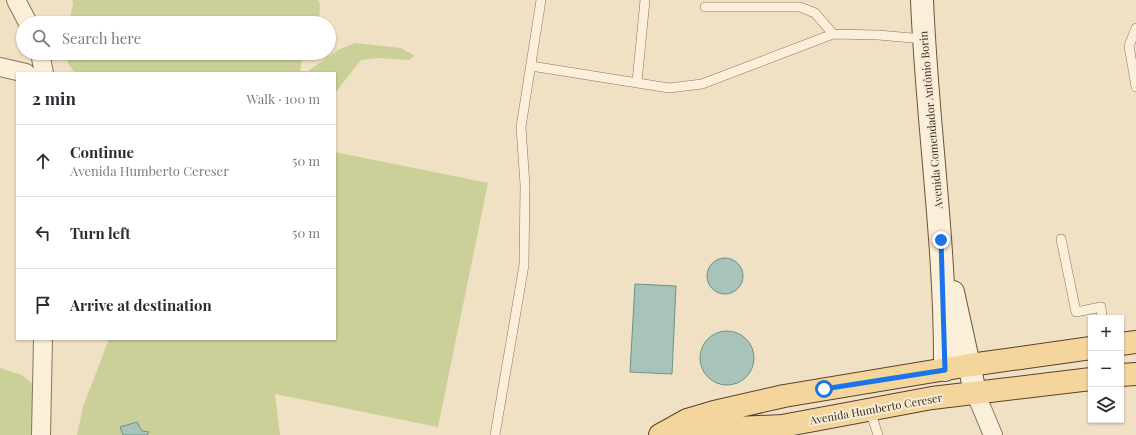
<!DOCTYPE html>
<meta charset="utf-8">
<style>
body{margin:0;font-family:"Playfair Display",serif;background:#f7f7f7;color:#2b2b33}
.controls{position:absolute;right:12px;bottom:12px;display:grid;overflow:hidden;border-radius:0px;box-shadow:0 1px 3px #0004}
.controls button{width:36px;height:36px;display:grid;place-items:center;padding:0;border:0;border-bottom:1px solid #e1e1e2;background:#fff;color:#2b2b33;font:20px sans-serif}
.stop{position:absolute;width:12px;height:12px;margin:-9px;border:3px solid #1a73e8;border-radius:50%;background:#fff}
.stop.end{background:#1a73e8;border-color:#fff;box-shadow:0 1px 4px #0008}
.list{margin:0;padding:0;list-style:none}
h2{display:flex;justify-content:space-between;align-items:center;height:52px;margin:0;padding:0 16px;font-size:17px}
h2 small{font-size:13px;font-weight:400;color:#7c7c81}
.list li{display:grid;grid-template-columns:26px 1fr auto;gap:12px;align-items:center;box-sizing:border-box;height:72px;padding:0 16px;border-top:1px solid #e1e1e2}
.list b{display:block;font-size:15px;white-space:nowrap}
.list p{margin:0;font-size:13px;white-space:nowrap;color:#7c7c81}
.list em{font-size:13px;font-style:normal;color:#7c7c81}
.icon{flex:none;width:22px;height:22px;fill:none;stroke:currentColor;stroke-width:2;stroke-linecap:round;stroke-linejoin:round}
.map{position:relative;flex:none;width:1136px;height:435px;overflow:hidden}
.search{position:absolute;background:#fff;box-shadow:0 1px 3px #0004;left:16px;top:16px;width:320px;height:44px;display:flex;align-items:center;gap:10px;box-sizing:border-box;padding:0 14px;border-radius:22px;color:#7c7c81;font-size:15px}
.panel{position:absolute;background:#fff;box-shadow:0 1px 3px #0004;left:16px;top:72px;width:320px;height:268px;border-radius:0px}
.map>svg:first-child{display:block}
.green{fill:#cbcf98}
.water{fill:#a7c3ba;stroke:#6d9288}
.lines{fill:none;stroke-linecap:round;stroke-linejoin:round}
.service-casing{stroke:#8c735a;stroke-width:10}
.minor-casing{stroke:#8c735a;stroke-width:20}
.secondary-casing{stroke:#6e543d;stroke-width:24}
.primary-casing{stroke:#5a412e;stroke-width:24}
.service{stroke:#faefd9;stroke-width:9}
.minor{stroke:#faefd9;stroke-width:18}
.secondary{stroke:#faefd9;stroke-width:22}
.primary{stroke:#f4d59c;stroke-width:22}
.route{stroke:#1a73e8;stroke-width:5}
.labels{text-anchor:middle;stroke-width:4;stroke-linejoin:round;paint-order:stroke}
.street-label{font-size:11px;fill:#3c2b1e;stroke:#f7ecd5}
</style>
<div class="map">
<svg width="1136" height="435" viewBox="0 0 1136 435">
<rect width="100%" height="100%" fill="#f0e1c5"/>
<!-- green -->
<path class="green" d="M 72,0 L 318,0 L 320,4 L 319,23 L 69,23 L 73,4 Z
M 355,43 L 401,48 L 415,56 L 409,60 L 378,58 L 361,60 L 335,93 L 335,73 L 75,73 L 68,63 L 67,53 L 303,53 L 300,71 L 308,71 L 340,49 Z
M 335,152 L 488,183 L 438,427 L 275,394 L 280,435 L 77,435 L 83,407 L 109,339 L 335,339 Z
M 0,368 L 22,375 L 36,387 L 42,435 L 0,435 Z"/>
<!-- water -->
<path class="water" d="M707 276a18 18 0 1 1 36 0a18 18 0 1 1-36 0Z
M 635,284 L 676,286 L 672,374 L 630,372 Z
M700 358a27 27 0 1 1 54 0a27 27 0 1 1-54 0Z
M 137,422 L 142,431 L 149,432 L 147,435 L 123,435 L 120,427 Z"/>
<g class="lines">
<!-- service casing -->
<g class="service-casing">
<path id="service" d="M 705,7 L 800,7 L 815,13 L 833,34
M 1136,28 L 1129,46 L 1136,87
M 531,66 L 669,88 L 702,84 L 833,34 L 878,35 L 924,39
M 637,82 L 645,0
M 1061,239 L 1076,312 L 1101,307 L 1102,318
M 870,410 L 878,435
M 495,435 L 524,265 L 525,185 L 521,127 L 541,0"/>
</g>
<!-- minor casing -->
<g class="minor-casing">
<path id="minor" d="M 16,0 L 28,23
M 40,53 L 44,73
M 0,67 L 26,73
M 975,392 L 993,435
M 41,435 L 43,339"/>
</g>
<!-- secondary casing -->
<g class="secondary-casing">
<path id="secondary" d="M 922,0 C 927,123 946,246 945,370
M 953,292 L 975,392"/>
</g>
<!-- primary casing -->
<g class="primary-casing">
<path id="primary" d="M 1121,344 L 1136,342
M 1121,375 L 1136,374
M 677,434 L 715,429 L 782,426 L 932,398 L 1091,379
M 660,435 L 687,420 L 714,412 L 784,396 L 970,365 L 1091,348"/>
</g>
<!-- service -->
<use href="#service" class="service"/>
<!-- minor -->
<use href="#minor" class="minor"/>
<!-- secondary -->
<use href="#secondary" class="secondary"/>
<!-- primary -->
<use href="#primary" class="primary"/>
</g>
<g class="lines">
<!-- route -->
<path class="route" d="M 824,389 L 945,370 L 941,240"/>
</g>
<g class="labels">
<!-- street labels -->
<g class="street-label">
<text transform="translate(931 120) rotate(-95)" y="4">Avenida Comendador Antônio Borin</text>
<text transform="translate(876 409) rotate(-10)" y="4">Avenida Humberto Cereser</text>
</g>
</g>
</svg>
<div class="controls">
<button>+</button>
<button>−</button>
<button><svg class="icon" aria-label="layers" viewBox="0 0 24 24"><path d="M12 4l9 5-9 5-9-5zM3 14l9 5 9-5"/></svg></button>
</div>
<div class="stop" style="left:824px;top:389px"></div>
<div class="stop end" style="left:941px;top:240px"></div>
<div class="search"><svg class="icon" aria-label="search" viewBox="0 0 24 24"><circle cx="10" cy="10" r="6"/><path d="M15 15l6 6"/></svg>Search here</div>
<section class="panel">
<h2>2 min<small>Walk · 100 m</small></h2>
<ul class="list">
<li><svg class="icon" aria-label="ahead" viewBox="0 0 24 24"><path d="M12 20V5M6 11l6-6 6 6"/></svg><div><b>Continue</b><p>Avenida Humberto Cereser</p></div><em>50 m</em></li>
<li><svg class="icon" aria-label="left" viewBox="0 0 24 24"><path d="M17 20v-9H6M10 6l-5 5 5 5"/></svg><div><b>Turn left</b></div><em>50 m</em></li>
<li><svg class="icon" aria-label="arrive" viewBox="0 0 24 24"><path d="M6 21V4h12l-3 4 3 4H6"/></svg><div><b>Arrive at destination</b></div></li>
</ul>
</section>
</div>
